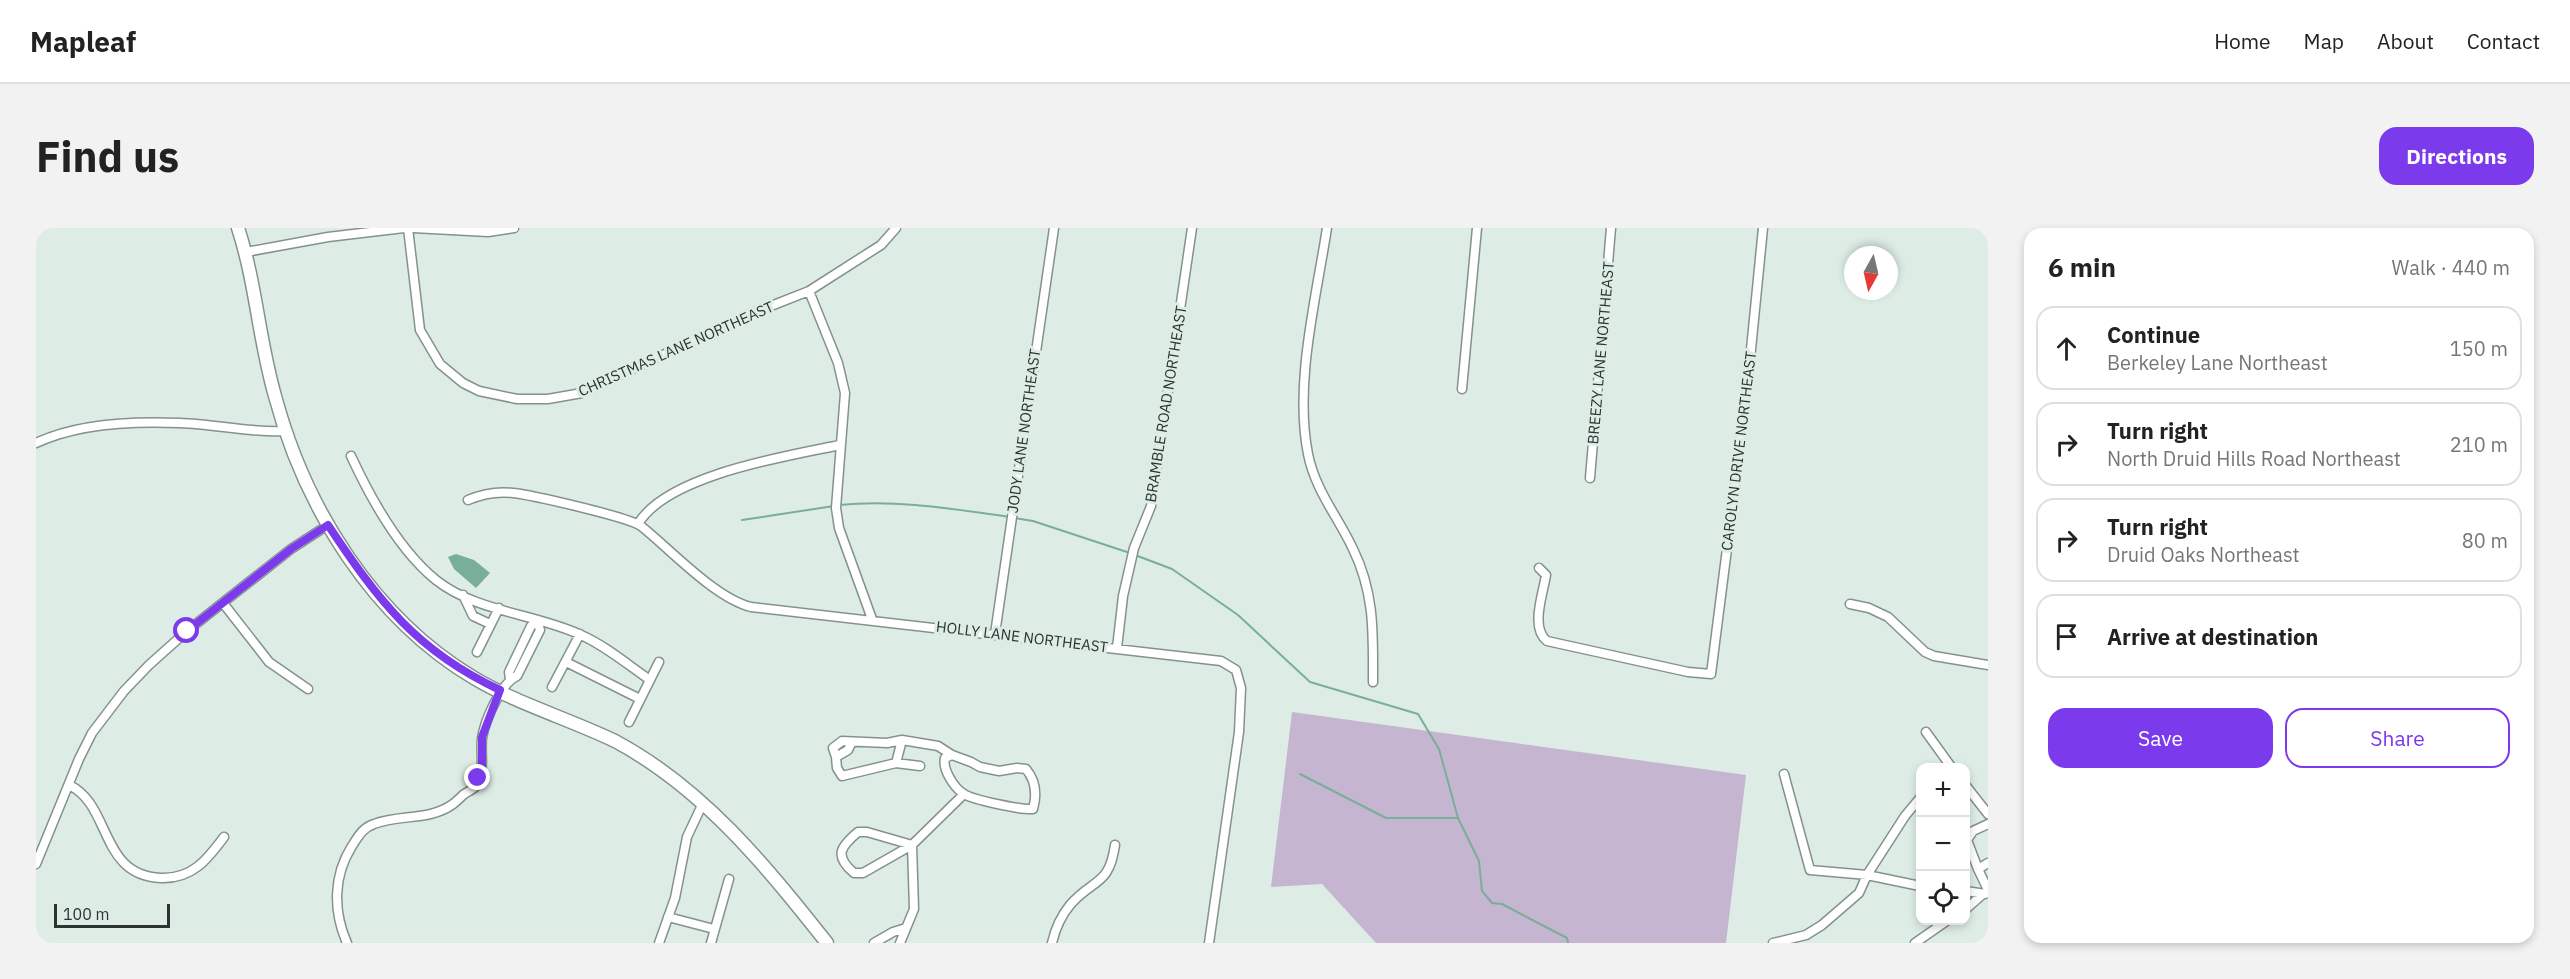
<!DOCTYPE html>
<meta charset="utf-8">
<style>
body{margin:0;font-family:"IBM Plex Sans",sans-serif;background:#f2f2f2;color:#222}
.controls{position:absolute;right:18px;bottom:18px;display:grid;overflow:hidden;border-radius:12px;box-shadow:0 3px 9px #0003}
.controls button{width:54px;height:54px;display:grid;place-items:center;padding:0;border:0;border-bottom:2px solid #e0e0e0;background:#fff;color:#222;font:30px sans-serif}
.compass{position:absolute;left:1808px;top:18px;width:54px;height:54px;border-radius:50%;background:#fff;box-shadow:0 3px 9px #0003;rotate:188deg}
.scale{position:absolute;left:18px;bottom:15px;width:116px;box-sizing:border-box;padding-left:6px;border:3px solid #2c3330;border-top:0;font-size:16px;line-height:21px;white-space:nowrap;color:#2c3330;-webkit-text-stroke:4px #ddede6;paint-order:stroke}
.stop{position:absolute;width:18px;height:18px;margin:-14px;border:4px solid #7c3aed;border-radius:50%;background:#fff}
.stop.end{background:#7c3aed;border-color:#fff;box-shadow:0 2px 6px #0008}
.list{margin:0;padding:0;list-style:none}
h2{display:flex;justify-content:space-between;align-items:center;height:78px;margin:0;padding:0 24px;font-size:26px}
h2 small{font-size:20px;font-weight:400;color:#767676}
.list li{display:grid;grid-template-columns:39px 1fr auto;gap:18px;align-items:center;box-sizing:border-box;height:84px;margin:0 12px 12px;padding:0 12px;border:2px solid #e0e0e0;border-radius:18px}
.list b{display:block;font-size:22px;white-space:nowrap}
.list p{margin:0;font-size:20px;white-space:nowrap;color:#767676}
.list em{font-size:20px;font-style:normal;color:#767676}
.actions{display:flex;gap:12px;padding:18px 24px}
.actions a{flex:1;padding:14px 0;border:2px solid #7c3aed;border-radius:18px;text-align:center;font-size:21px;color:#7c3aed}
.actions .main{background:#7c3aed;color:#fff}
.icon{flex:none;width:33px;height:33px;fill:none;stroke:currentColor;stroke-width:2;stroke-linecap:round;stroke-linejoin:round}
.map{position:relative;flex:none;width:1952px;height:715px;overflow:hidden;border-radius:18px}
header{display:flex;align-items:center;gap:36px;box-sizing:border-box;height:84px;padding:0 30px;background:#fff;border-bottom:2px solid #e0e0e0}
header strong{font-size:28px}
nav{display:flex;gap:33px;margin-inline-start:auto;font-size:21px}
.intro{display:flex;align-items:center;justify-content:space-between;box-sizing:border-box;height:144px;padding:0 36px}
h1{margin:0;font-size:42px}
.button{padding:15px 27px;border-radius:18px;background:#7c3aed;color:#fff;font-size:21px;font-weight:700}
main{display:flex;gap:36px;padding:0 36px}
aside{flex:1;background:#fff;border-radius:18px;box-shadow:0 3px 9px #0003}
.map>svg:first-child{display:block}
.green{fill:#c5b5d0}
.water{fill:#78ae9a}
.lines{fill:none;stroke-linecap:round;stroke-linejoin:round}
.stream{stroke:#78ae9a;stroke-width:2}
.minor-casing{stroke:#84928c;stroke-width:11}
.secondary-casing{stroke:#84928c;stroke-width:15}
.minor{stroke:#fff;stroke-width:8}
.secondary{stroke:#fff;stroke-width:12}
.route{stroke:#7c3aed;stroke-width:8}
.labels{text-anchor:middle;stroke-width:6;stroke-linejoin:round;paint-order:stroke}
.street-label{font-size:15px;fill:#2c3330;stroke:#ddede6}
</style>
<header>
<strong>Mapleaf</strong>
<nav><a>Home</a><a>Map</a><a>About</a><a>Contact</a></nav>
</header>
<div class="intro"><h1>Find us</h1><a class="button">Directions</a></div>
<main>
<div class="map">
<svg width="1952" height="715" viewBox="0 0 1952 715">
<rect width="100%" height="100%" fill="#ddede6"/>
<!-- green -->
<path class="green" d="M 1256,484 L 1710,547 L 1690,715 L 1340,715 L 1286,656 L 1235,659 Z"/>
<!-- water -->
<path class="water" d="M 420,326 L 438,332 L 454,345 L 440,360 L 418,341 L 412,329 Z"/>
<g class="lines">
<!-- stream -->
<path class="stream" d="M 803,277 C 860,271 917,281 974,289
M 979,290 L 997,293 L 1094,325
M 706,292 L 798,278
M 1099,327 L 1136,341 L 1202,387 L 1274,454 L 1382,486 L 1403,521 L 1422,590 L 1443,633 L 1446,663 L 1456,675 L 1466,676 L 1531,710 L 1532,715
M 1264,546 L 1350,590 L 1421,590"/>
<!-- minor casing -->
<g class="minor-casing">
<path id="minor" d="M 372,0 L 384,102 L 404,136 L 427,155 L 443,163 L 481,171 L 512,171 L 546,165 L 712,87 L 773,63 L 845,17 L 860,0
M 377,0 L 452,4 L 478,0
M 1291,0 C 1280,71 1258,156 1272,226 C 1279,262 1302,289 1317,321 C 1339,366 1337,406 1337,454
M 210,24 L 292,9 L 368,0
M 773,63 L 802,135 L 809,165 L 800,280 L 803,300 L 836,391
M 1426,161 L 1441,0
M 0,215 C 42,195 98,193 144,195 C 179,196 213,205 249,203
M 315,228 C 334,269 364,323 400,352 C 440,384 501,386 545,407 C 570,418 592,437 614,452
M 1554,250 L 1575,0
M 432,272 C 446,266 461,263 477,265 C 496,267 592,289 605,298 C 635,322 679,370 715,379 L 1185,433 L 1200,442 L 1205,460 L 1203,504 L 1173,715
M 602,296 C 631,247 751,228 804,217
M 1503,340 L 1510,347 C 1507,366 1494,400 1511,413 L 1652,444 L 1675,446 L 1710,172 L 1727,0
M 427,367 L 437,388 L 454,396
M 187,375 L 233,434 L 272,461
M 1814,376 L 1833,380 L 1852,389 L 1889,424 L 1898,428 L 1952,437
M 959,406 L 1018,0
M 1081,420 L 1087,368 L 1098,320 L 1115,278 L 1156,0
M 441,424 L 463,380
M 530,434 L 604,471
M 474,451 L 473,444 L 495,398 L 501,393
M 516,459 L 544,406
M 593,494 L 623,434
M 1890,504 L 1916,540
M 815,516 L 812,522 L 800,529 L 801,540 L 806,548 L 860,535 L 866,512 L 902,518 L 916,527 L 935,534 L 944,539 L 963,543 L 981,540 L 990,541 C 1000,553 1001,567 997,581 C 986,582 937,572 928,566 C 918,560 906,541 909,530 L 916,527
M 800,529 L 797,520 L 806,513 L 851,515 L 866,512
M 860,535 L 884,538
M 1748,546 L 1774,642 L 1831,647 L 1884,658
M 33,557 C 76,577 63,648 125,650 C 156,651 171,632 188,609
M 1930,558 L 1952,586
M 1952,596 L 1937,603 L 1931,612 L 1942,641 L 1952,635
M 822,604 L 831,604 L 876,617 L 827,645 L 818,645 C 798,628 804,619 822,604 Z
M 0,636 L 43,531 L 56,505 L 88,463 L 113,437 L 151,403 L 255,321 L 292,297
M 1942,641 L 1952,662
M 1930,663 L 1949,666
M 1930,681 L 1947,666
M 632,689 L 678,701
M 311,715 C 297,683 297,648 316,618 C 322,609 326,600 338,596 C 363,586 394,593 417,576 C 421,573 424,570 427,567 C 431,564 436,562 439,559 C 450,544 444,526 446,510 C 449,492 465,455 481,448 L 504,402 L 501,393
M 623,715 L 639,670 L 651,609 L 667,575
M 675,715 L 693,651
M 838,715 L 857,704 L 870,700
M 864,715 L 878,681 L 876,617 L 928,566
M 1016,715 C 1019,702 1025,688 1034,677 C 1057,650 1073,659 1079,617
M 1737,715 L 1770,707 L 1786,697 L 1823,665 L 1831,647 L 1869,588 L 1884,570
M 1879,715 L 1912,692"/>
</g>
<!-- secondary casing -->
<g class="secondary-casing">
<path id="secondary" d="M 202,0 C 220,55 223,113 239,168 C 269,280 337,390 438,450 C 482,476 533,491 579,513 C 667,560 730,638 791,715"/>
</g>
<!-- minor -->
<use href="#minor" class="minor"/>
<!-- secondary -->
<use href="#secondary" class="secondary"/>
</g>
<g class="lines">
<!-- route -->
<path class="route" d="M 151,403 L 255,321 L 292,297 C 342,372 380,423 464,462 L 446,509 L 446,542 L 442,550"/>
</g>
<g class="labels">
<!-- street labels -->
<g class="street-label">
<text transform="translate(640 121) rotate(-24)" y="5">CHRISTMAS LANE NORTHEAST</text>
<text transform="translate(1565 125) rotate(-85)" y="5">BREEZY LANE NORTHEAST</text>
<text transform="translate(1130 176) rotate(-81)" y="5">BRAMBLE ROAD NORTHEAST</text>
<text transform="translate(988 203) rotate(-82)" y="5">JODY LANE NORTHEAST</text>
<text transform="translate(1703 223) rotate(-83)" y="5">CAROLYN DRIVE NORTHEAST</text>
<text transform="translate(986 409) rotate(7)" y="5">HOLLY LANE NORTHEAST</text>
</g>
</g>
</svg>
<div class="controls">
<button>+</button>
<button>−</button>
<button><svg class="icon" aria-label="locate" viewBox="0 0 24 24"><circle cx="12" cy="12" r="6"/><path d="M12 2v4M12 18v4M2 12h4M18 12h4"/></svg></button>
</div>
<svg class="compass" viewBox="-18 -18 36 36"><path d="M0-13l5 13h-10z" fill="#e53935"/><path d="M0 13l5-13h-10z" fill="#767676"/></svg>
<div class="scale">100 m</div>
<div class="stop" style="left:151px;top:403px"></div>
<div class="stop end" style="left:442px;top:550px"></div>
</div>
<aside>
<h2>6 min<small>Walk · 440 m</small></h2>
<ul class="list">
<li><svg class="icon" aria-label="ahead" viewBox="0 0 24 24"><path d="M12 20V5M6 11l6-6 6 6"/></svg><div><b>Continue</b><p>Berkeley Lane Northeast</p></div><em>150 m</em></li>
<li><svg class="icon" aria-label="right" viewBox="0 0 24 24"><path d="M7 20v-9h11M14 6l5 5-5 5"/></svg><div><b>Turn right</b><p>North Druid Hills Road Northeast</p></div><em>210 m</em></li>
<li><svg class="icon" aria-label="right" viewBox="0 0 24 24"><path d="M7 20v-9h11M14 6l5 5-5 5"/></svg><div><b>Turn right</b><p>Druid Oaks Northeast</p></div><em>80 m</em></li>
<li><svg class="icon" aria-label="arrive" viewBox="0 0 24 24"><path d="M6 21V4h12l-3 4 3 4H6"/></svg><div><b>Arrive at destination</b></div></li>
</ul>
<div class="actions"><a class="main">Save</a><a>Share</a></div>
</aside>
</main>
